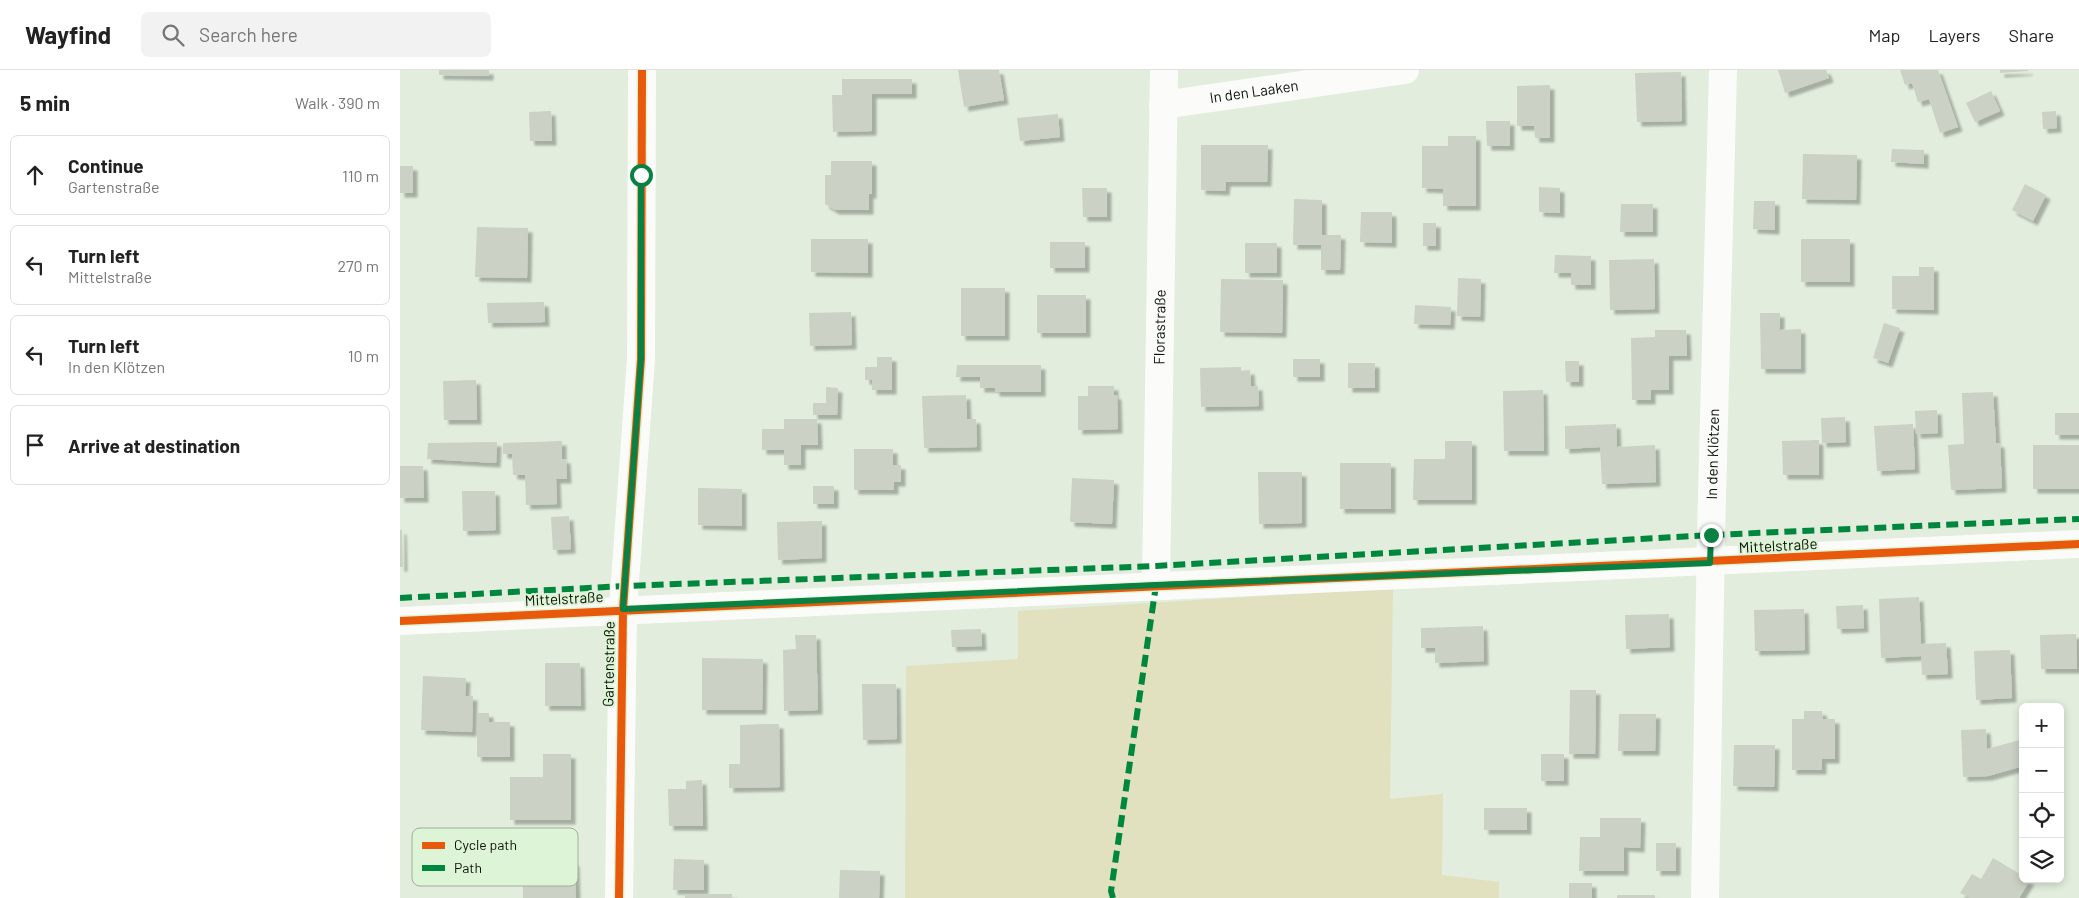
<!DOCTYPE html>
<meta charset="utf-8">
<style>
body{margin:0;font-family:Barlow,sans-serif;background:#f2f2f2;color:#222}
.controls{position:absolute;right:15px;bottom:15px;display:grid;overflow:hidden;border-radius:8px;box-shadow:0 2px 8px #0003}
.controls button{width:45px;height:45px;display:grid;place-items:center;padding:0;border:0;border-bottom:1px solid #e0e0e0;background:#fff;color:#222;font:25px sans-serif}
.stop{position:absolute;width:15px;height:15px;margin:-11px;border:4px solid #0b8043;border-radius:50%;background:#fff}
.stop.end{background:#0b8043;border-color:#fff;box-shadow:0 1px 5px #0008}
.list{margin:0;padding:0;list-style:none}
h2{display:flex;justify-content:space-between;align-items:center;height:65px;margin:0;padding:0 20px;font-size:21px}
h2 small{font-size:16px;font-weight:400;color:#767676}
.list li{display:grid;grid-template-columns:32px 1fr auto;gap:15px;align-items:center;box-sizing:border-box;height:80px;margin:0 10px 10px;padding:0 10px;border:1px solid #e0e0e0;border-radius:8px}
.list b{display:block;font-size:19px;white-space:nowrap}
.list p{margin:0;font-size:16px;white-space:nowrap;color:#767676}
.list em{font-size:16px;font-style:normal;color:#767676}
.icon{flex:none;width:28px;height:28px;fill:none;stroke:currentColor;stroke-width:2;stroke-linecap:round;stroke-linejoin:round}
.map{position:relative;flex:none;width:1679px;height:828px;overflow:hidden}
header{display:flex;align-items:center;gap:30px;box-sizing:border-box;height:70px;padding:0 25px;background:#fff;border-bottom:1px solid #e0e0e0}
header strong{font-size:24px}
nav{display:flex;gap:28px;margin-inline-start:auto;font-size:18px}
.search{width:350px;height:45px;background:#f2f2f2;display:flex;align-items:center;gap:12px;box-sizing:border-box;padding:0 18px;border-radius:8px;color:#767676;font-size:19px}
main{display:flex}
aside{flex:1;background:#fff}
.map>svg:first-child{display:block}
.green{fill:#e1e0bf}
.building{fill:#cbd1c4;filter:url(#shadow)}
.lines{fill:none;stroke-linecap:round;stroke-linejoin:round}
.street{stroke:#fbfcfa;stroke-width:28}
.quiet{stroke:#00873e;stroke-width:6;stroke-dasharray:12 6;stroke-linecap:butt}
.cycleway-casing{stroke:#def4d6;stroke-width:11}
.cycleway{stroke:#e8590c;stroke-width:8}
.route{stroke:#0b8043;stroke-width:6}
.labels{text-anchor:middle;stroke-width:4;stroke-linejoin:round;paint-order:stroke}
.street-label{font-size:15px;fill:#0b1208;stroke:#def4d6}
.key{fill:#def4d6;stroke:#9fb098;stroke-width:1}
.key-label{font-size:14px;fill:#0b1208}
</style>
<header>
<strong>Wayfind</strong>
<div class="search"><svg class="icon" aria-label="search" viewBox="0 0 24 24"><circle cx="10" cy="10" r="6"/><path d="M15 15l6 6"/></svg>Search here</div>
<nav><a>Map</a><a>Layers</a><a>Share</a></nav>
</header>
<main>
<aside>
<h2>5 min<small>Walk · 390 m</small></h2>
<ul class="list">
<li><svg class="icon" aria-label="ahead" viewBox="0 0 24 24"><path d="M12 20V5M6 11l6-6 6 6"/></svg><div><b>Continue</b><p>Gartenstraße</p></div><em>110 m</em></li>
<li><svg class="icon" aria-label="left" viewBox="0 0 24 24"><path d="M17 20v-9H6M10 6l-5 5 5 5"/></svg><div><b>Turn left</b><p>Mittelstraße</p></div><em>270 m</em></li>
<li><svg class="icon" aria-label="left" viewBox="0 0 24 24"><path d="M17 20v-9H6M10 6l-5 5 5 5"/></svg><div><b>Turn left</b><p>In den Klötzen</p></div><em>10 m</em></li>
<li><svg class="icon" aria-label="arrive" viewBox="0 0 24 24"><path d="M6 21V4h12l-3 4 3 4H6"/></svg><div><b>Arrive at destination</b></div></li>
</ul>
</aside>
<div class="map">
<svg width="1679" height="828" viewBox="0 0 1679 828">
<defs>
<filter id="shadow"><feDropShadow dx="4.5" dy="4.5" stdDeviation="1" flood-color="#0004"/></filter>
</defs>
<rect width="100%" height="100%" fill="#e2eddd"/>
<!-- green -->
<path class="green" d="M 993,518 L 990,729 L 1043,724 L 1042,805 L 1099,812 L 1099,828 L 505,828 L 506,596 L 618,589 L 618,541 Z"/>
<!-- building -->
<path class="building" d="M 39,0 L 89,0 L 89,6 L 39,5 Z
M 558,0 L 599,0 L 604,30 L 564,37 Z
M 1378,0 L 1426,0 L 1429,8 L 1385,23 Z
M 1500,0 L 1538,0 L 1558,57 L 1540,63 L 1529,29 L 1518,32 L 1512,13 L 1505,15 Z
M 1600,0 L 1628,0 L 1628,1 L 1600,3 Z
M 1281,2 L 1282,51 L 1237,52 L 1235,3 Z
M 442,9 L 512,9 L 512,24 L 472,24 L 472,61 L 433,62 L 432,25 L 442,25 Z
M 1150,15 L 1150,68 L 1135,68 L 1134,56 L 1117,56 L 1117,16 Z
M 1591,21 L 1600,41 L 1575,52 L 1566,33 Z
M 151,41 L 152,71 L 130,71 L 129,42 Z
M 1656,41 L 1657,58 L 1643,59 L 1642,42 Z
M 658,44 L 660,67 L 620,71 L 617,48 Z
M 1086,51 L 1110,51 L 1110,76 L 1087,76 Z
M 1048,66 L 1076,66 L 1076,136 L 1043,136 L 1043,119 L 1022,118 L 1022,76 L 1048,76 Z
M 801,75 L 868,75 L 867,112 L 826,112 L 825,121 L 801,120 Z
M 1492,79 L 1524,80 L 1524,94 L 1491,92 Z
M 1403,84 L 1457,85 L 1456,130 L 1402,129 Z
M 431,91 L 472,91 L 472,124 L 469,124 L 469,140 L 435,140 L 425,134 L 425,105 L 431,105 Z
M 0,96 L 13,96 L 13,123 L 0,123 Z
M 1625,114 L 1646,125 L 1633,151 L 1612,140 Z
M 1139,117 L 1160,118 L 1160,143 L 1139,142 Z
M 682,118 L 707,118 L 707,147 L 683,147 Z
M 894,129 L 922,130 L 922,165 L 941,165 L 940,200 L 921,200 L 921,175 L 893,175 Z
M 1354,131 L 1375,131 L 1375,160 L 1353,159 Z
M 1221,134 L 1253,134 L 1253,162 L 1220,162 Z
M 961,142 L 992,142 L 992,173 L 960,172 Z
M 1023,153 L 1036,153 L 1036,176 L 1023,176 Z
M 77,157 L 128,158 L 127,208 L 75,207 Z
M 411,169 L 468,169 L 468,203 L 411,202 Z
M 1401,169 L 1450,169 L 1450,212 L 1401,212 Z
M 650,172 L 685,172 L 685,198 L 650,198 Z
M 845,173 L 877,173 L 877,203 L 845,203 Z
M 1155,185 L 1191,186 L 1191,215 L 1171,215 L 1171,203 L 1154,203 Z
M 1254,189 L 1255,239 L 1210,240 L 1209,190 Z
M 1519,197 L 1534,197 L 1534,240 L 1492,239 L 1492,206 L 1519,206 Z
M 1058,208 L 1081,209 L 1080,247 L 1057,246 Z
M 821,209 L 883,210 L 882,263 L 820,262 Z
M 561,218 L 605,218 L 605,266 L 561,266 Z
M 637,225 L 686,225 L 686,263 L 637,263 Z
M 144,232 L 145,252 L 88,253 L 87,233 Z
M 1015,235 L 1051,237 L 1050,255 L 1014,254 Z
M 451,242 L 452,275 L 410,276 L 409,243 Z
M 1360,243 L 1380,243 L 1380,260 L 1401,259 L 1401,299 L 1361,299 Z
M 1484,253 L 1500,258 L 1488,293 L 1473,288 Z
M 1255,260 L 1286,260 L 1287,286 L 1269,286 L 1269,320 L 1251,320 L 1251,330 L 1232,330 L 1231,268 L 1255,267 Z
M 477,287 L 492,287 L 492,320 L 472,320 L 472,310 L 465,310 L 465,297 L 477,297 Z
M 893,289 L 920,289 L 920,307 L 893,307 Z
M 1165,291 L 1179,291 L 1179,312 L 1166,312 Z
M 948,293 L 975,293 L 975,318 L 948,318 Z
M 557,295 L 641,295 L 641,322 L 595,322 L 595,318 L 580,318 L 580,307 L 556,307 Z
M 841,297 L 841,301 L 850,300 L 851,316 L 858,316 L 859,336 L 801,337 L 800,298 Z
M 76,310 L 77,350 L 44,350 L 43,311 Z
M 688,316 L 714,316 L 714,325 L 717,325 L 718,359 L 678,360 L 678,326 L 688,326 Z
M 426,317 L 438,318 L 437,345 L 413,345 L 413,333 L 426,333 Z
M 1143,320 L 1144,381 L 1104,381 L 1103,321 Z
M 1593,322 L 1596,373 L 1600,373 L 1602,418 L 1551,420 L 1548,375 L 1564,374 L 1562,323 Z
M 566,325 L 567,349 L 576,349 L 577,377 L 524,378 L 522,326 Z
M 1537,340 L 1538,363 L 1516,364 L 1515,341 Z
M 1655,343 L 1679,343 L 1679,365 L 1655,365 Z
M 1445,347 L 1446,372 L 1422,373 L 1421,348 Z
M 384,349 L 417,349 L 418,375 L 401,375 L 401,395 L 384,395 L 384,380 L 362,380 L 362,359 L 384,359 Z
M 1216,354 L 1217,377 L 1255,375 L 1256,412 L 1202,414 L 1200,377 L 1165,379 L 1165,356 Z
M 1513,354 L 1515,399 L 1477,401 L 1474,356 Z
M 1419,370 L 1419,405 L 1383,405 L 1382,371 Z
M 162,371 L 162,389 L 166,389 L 167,409 L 156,409 L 157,434 L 126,435 L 125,405 L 113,405 L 112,384 L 103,384 L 103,373 Z
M 1045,371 L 1072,371 L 1072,430 L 1013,430 L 1014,389 L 1045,389 Z
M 97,372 L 96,393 L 27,389 L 28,373 Z
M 1633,375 L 1679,375 L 1679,419 L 1633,419 Z
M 454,379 L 493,379 L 493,395 L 501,395 L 501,412 L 494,412 L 494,420 L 454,420 Z
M 940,393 L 991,393 L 991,439 L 940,439 Z
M 0,396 L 23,396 L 24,428 L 0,428 Z
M 858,402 L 902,402 L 902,453 L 859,454 Z
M 672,408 L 714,410 L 712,454 L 670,452 Z
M 413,416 L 434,416 L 434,434 L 413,434 Z
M 298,418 L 342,419 L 342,456 L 298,455 Z
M 62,421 L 95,421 L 96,460 L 63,461 Z
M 169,446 L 171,479 L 153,480 L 151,447 Z
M 422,451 L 422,488 L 378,490 L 377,452 Z
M 0,460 L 2,460 L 3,497 L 0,497 Z
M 1519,527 L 1521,574 L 1546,573 L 1548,604 L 1522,605 L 1521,586 L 1481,588 L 1479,529 Z
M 1463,535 L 1464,558 L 1437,559 L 1436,536 Z
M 1404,539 L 1405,580 L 1355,581 L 1354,540 Z
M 1269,544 L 1270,577 L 1226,579 L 1225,545 Z
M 1083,556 L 1084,591 L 1035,593 L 1035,578 L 1021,578 L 1021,558 Z
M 581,559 L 582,576 L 552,577 L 551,560 Z
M 1676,564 L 1677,599 L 1641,599 L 1640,565 Z
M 395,565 L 416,565 L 418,640 L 384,641 L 383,580 L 396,579 Z
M 1610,580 L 1612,628 L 1576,630 L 1574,581 Z
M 302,588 L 363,589 L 362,640 L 302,640 Z
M 145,593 L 180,593 L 181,636 L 145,636 Z
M 23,606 L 66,608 L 65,626 L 73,626 L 72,662 L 21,660 Z
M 462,614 L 496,614 L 497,669 L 463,670 Z
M 1170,620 L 1196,620 L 1195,684 L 1169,684 Z
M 1404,641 L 1422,641 L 1423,649 L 1435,649 L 1435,689 L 1422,689 L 1422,700 L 1392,700 L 1392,649 L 1404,649 Z
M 77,643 L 89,643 L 89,652 L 110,652 L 110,687 L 77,687 Z
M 1219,644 L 1256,644 L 1255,681 L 1218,681 Z
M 365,654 L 379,654 L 380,717 L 329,718 L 329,694 L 340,694 L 340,655 Z
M 1586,659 L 1587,679 L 1623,669 L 1623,696 L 1588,706 L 1563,707 L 1561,660 Z
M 1334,675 L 1375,675 L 1374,717 L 1333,716 Z
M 143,684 L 171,684 L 171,750 L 110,750 L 110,707 L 143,707 Z
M 1141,684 L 1164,684 L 1164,711 L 1141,711 Z
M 302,710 L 303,756 L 269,756 L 268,719 L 286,719 L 286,711 Z
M 1084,738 L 1127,738 L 1127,760 L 1084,760 Z
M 1200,748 L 1241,748 L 1240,778 L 1224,777 L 1224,801 L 1179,801 L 1180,767 L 1200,767 Z
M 1256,773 L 1276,773 L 1276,801 L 1256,801 Z
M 1593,788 L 1623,806 L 1623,809 L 1630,810 L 1619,828 L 1570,828 L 1560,823 L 1572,804 L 1581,809 Z
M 274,789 L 304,790 L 304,820 L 273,820 Z
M 175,792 L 176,828 L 123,828 L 123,816 L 127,816 L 127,793 Z
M 440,800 L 480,801 L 479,828 L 439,828 Z
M 1169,813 L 1192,813 L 1192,828 L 1169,828 Z
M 285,824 L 332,824 L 332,828 L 285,828 Z
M 1217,825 L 1255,825 L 1255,828 L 1217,828 Z"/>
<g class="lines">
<!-- street -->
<g class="street">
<path id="s1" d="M 763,35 L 1005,0"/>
<path id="s2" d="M 756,515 L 764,0"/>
<path d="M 0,551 C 560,522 1119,503 1679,474"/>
<path d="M 219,828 L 223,539 L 241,289 L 242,0"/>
<path id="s3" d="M 1305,828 L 1311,465 L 1323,0"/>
</g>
<!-- quiet -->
<path class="quiet" d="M 0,528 L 225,516 L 756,496 L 1311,465 L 1679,449
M 713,828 L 711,821 L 756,515"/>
<!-- cycleway casing -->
<g class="cycleway-casing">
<path id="cycleway" d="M 0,551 C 560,522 1119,503 1679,474
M 219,828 L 223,539 L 241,289 L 242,0"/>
</g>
<!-- cycleway -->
<use href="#cycleway" class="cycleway"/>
</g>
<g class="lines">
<!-- route -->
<path class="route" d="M 241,105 L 241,289 L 223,539 L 756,515 L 1310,493 L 1311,465"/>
</g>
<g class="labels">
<!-- street labels -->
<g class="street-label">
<text dy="5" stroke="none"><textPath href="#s1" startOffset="92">In den Laaken</textPath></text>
<text dy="5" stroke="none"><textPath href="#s2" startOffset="258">Florastraße</textPath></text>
<text dy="5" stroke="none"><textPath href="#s3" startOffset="444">In den Klötzen</textPath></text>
<text transform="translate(1378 476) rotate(-3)" y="5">Mittelstraße</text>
<text transform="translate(164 529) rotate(-3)" y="5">Mittelstraße</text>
<text transform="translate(209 594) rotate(-89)" y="5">Gartenstraße</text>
</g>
</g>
<!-- legend -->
<rect x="12" y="758" width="166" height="58" rx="8" class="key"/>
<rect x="22" y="772" width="23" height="7" fill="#e8590c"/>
<rect x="22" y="795" width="23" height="6" fill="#00873e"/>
<g class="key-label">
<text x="54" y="780">Cycle path</text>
<text x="54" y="803">Path</text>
</g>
</svg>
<div class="controls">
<button>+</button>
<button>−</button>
<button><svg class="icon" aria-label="locate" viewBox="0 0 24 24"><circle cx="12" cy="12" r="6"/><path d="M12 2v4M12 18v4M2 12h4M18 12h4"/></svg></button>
<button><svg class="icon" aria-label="layers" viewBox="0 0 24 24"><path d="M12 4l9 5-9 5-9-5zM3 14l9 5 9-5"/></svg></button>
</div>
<div class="stop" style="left:241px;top:105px"></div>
<div class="stop end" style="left:1311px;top:465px"></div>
</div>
</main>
